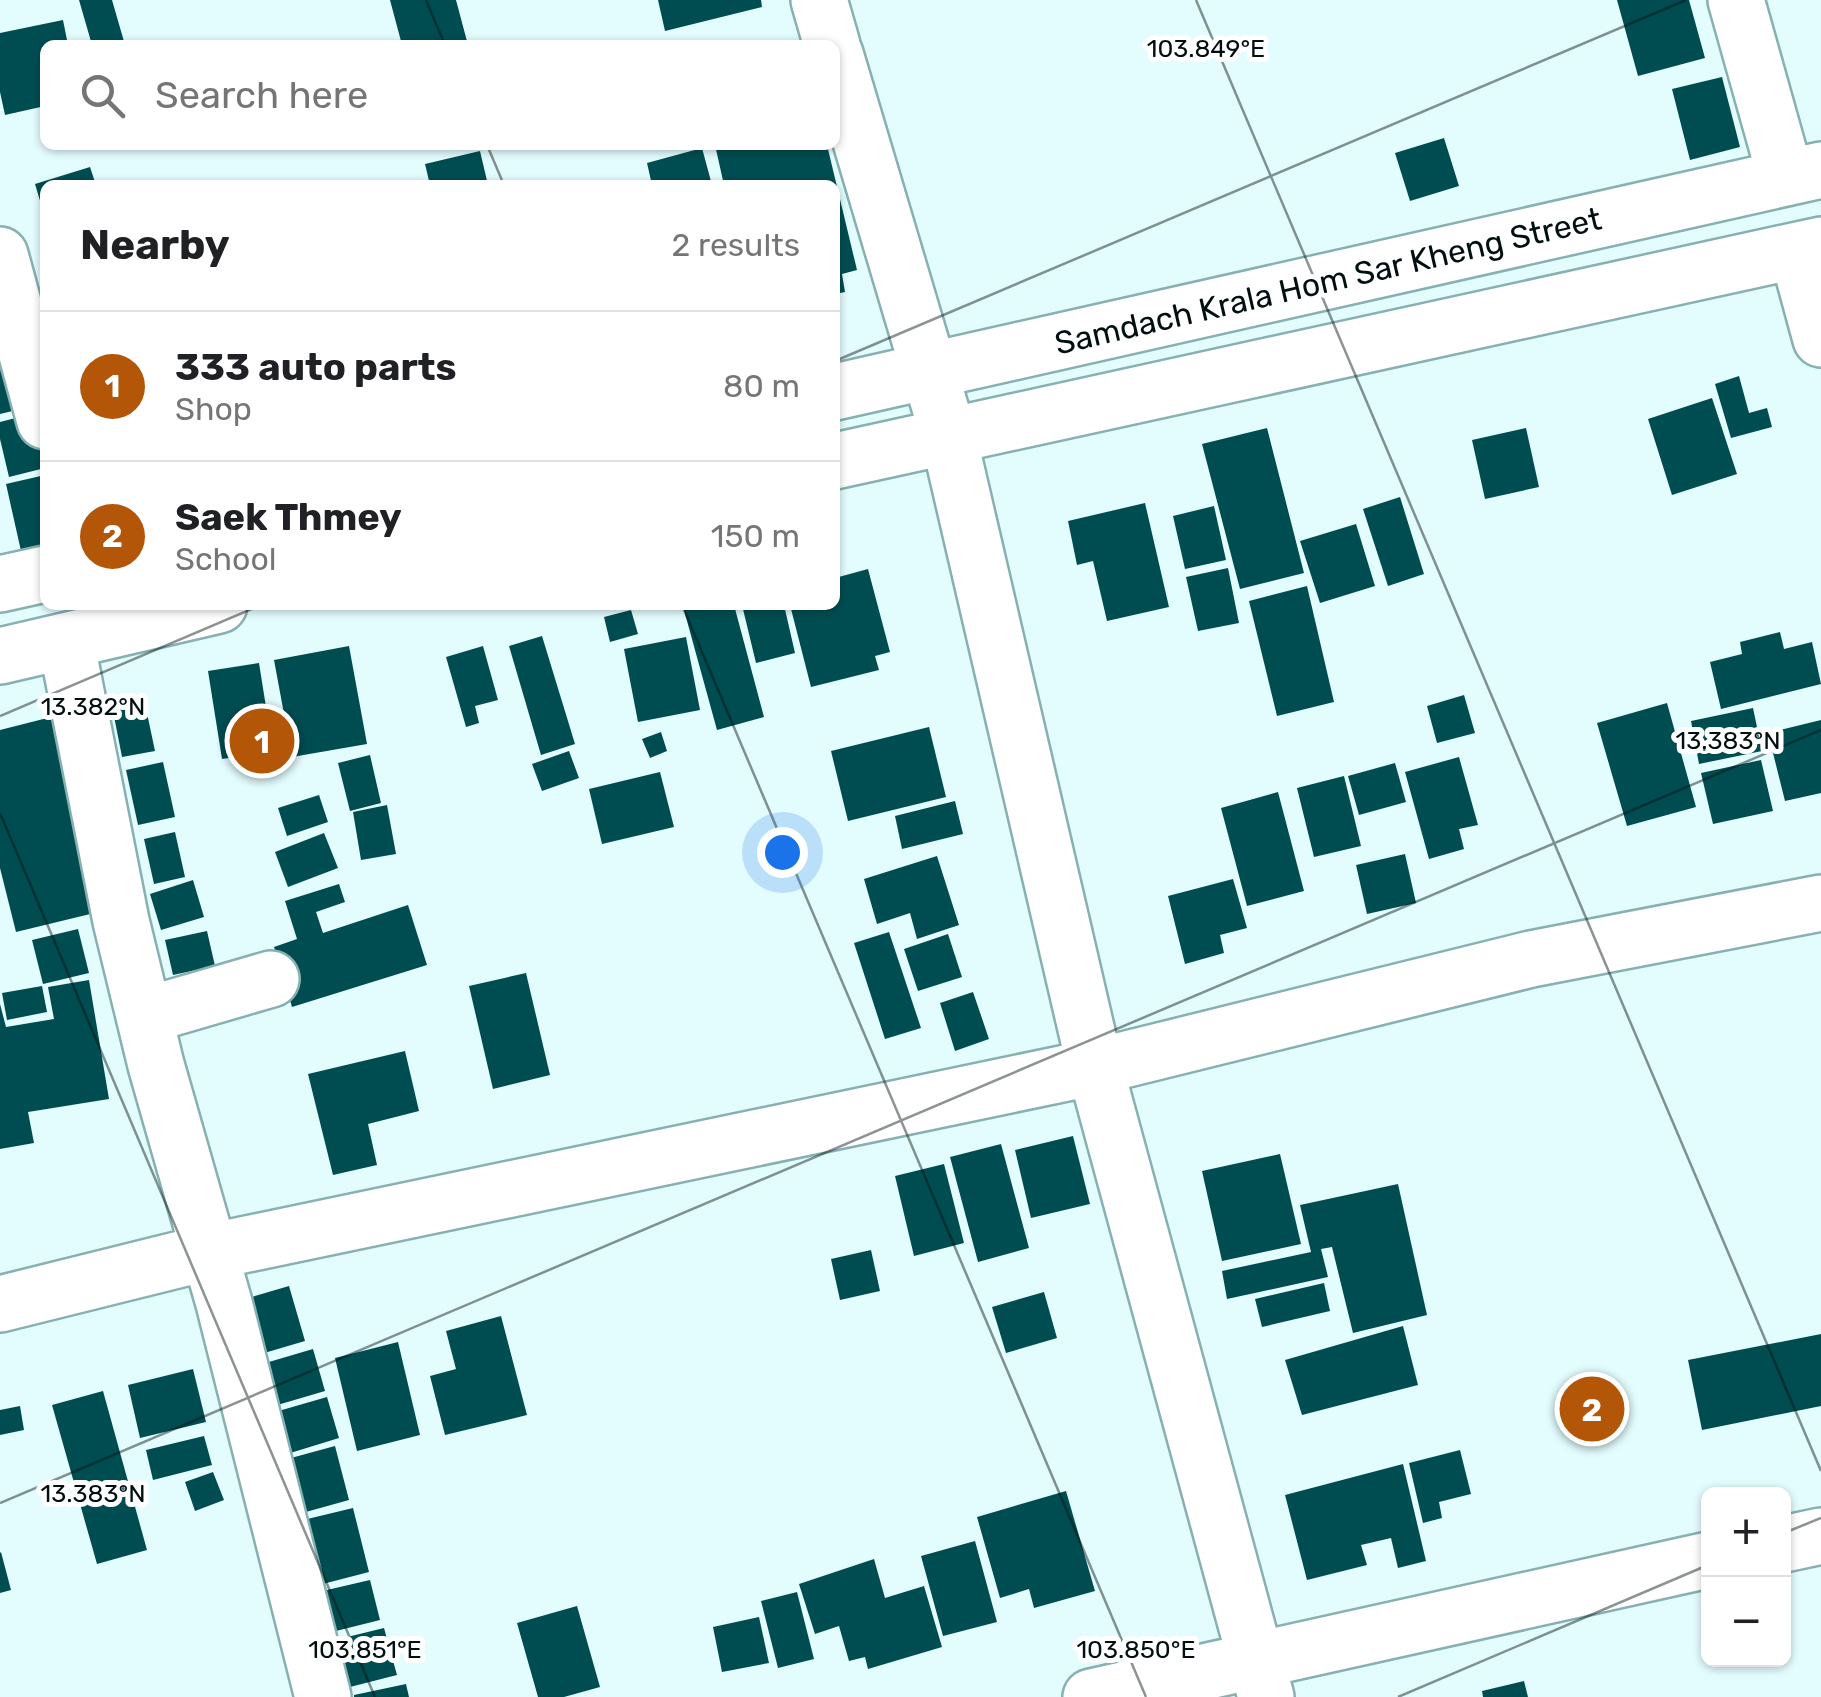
<!DOCTYPE html>
<meta charset="utf-8">
<style>
body{margin:0;font-family:Rubik,sans-serif;background:#f2f2f2;color:#202124}
.controls{position:absolute;right:30px;bottom:30px;display:grid;overflow:hidden;border-radius:15px;box-shadow:0 2px 8px #0004}
.controls button{width:90px;height:90px;display:grid;place-items:center;padding:0;border:0;border-bottom:2px solid #e0e0e0;background:#fff;color:#202124;font:50px sans-serif}
.you{position:absolute;left:782px;top:852px;width:35px;height:35px;margin:-25px;border:8px solid #fff;border-radius:50%;background:#1a73e8;box-shadow:0 0 0 15px #1a73e833}
.badge{display:grid;place-items:center;width:65px;height:65px;border-radius:50%;background:#b45608;color:#fff;font-size:32px;font-weight:700}
.pin{position:absolute;translate:-50% -50%;border:5px solid #fff;box-shadow:0 2px 10px #0006}
.list{margin:0;padding:0;list-style:none}
h2{display:flex;justify-content:space-between;align-items:center;height:130px;margin:0;padding:0 40px;font-size:42px}
h2 small{font-size:32px;font-weight:400;color:#757577}
.list li{display:grid;grid-template-columns:65px 1fr auto;gap:30px;align-items:center;box-sizing:border-box;height:150px;padding:0 40px;border-top:2px solid #e0e0e0}
.list b{display:block;font-size:38px;white-space:nowrap}
.list p{margin:0;font-size:32px;white-space:nowrap;color:#757577}
.list em{font-size:32px;font-style:normal;color:#757577}
.icon{flex:none;width:55px;height:55px;fill:none;stroke:currentColor;stroke-width:2;stroke-linecap:round;stroke-linejoin:round}
.map{position:relative;flex:none;width:1821px;height:1697px;overflow:hidden}
.search{position:absolute;background:#fff;box-shadow:0 2px 8px #0004;left:40px;top:40px;width:800px;height:110px;display:flex;align-items:center;gap:25px;box-sizing:border-box;padding:0 35px;border-radius:15px;color:#757577;font-size:38px}
.panel{position:absolute;background:#fff;box-shadow:0 2px 8px #0004;left:40px;top:180px;width:800px;height:430px;border-radius:15px}
.map>svg:first-child{display:block}
.building{fill:#004d51}
.lines{fill:none;stroke-linecap:round;stroke-linejoin:round}
.minor-casing{stroke:#87b0b2;stroke-width:60}
.minor{stroke:#fff;stroke-width:55}
.ticks{fill:none;stroke:#020f10;stroke-width:2.5;stroke-opacity:0.45}
.labels{text-anchor:middle;stroke-width:10;stroke-linejoin:round;paint-order:stroke}
.street-label{font-size:32px;fill:#020f10;stroke:#fff}
.ticks-label{font-size:25px;text-anchor:middle;fill:#020f10;stroke:#fff;stroke-width:10;stroke-linejoin:round;paint-order:stroke}
</style>
<div class="map">
<svg width="1821" height="1697" viewBox="0 0 1821 1697">
<rect width="100%" height="100%" fill="#e3fcfe"/>
<!-- building -->
<path class="building" d="M 79,0 L 112,0 L 125,45 L 92,45 Z
M 390,0 L 456,0 L 468,45 L 402,45 Z
M 658,0 L 761,0 L 762,7 L 665,31 Z
M 1617,0 L 1689,0 L 1705,58 L 1638,76 Z
M 63,20 L 68,45 L 45,45 L 45,106 L 5,115 L 0,92 L 0,33 Z
M 1722,77 L 1740,147 L 1690,160 L 1672,89 Z
M 1444,138 L 1459,186 L 1410,201 L 1395,153 Z
M 715,145 L 827,145 L 857,270 L 842,274 L 845,292 L 835,294 L 835,185 L 724,185 Z
M 702,148 L 712,185 L 652,185 L 647,163 Z
M 480,151 L 488,185 L 430,185 L 425,164 Z
M 90,167 L 96,185 L 45,185 L 44,214 L 35,184 Z
M 0,309 L 29,407 L 0,414 Z
M 1739,376 L 1749,413 L 1767,408 L 1772,427 L 1731,438 L 1715,384 Z
M 1712,398 L 1737,474 L 1672,495 L 1648,419 Z
M 31,414 L 45,468 L 9,477 L 0,439 L 0,422 Z
M 1267,428 L 1304,573 L 1240,589 L 1202,444 Z
M 1526,428 L 1539,487 L 1485,499 L 1472,440 Z
M 45,475 L 45,546 L 21,551 L 6,484 Z
M 1400,497 L 1424,574 L 1388,586 L 1363,509 Z
M 1145,503 L 1169,607 L 1107,621 L 1093,561 L 1077,565 L 1068,521 Z
M 1214,506 L 1226,560 L 1185,569 L 1173,516 Z
M 1356,524 L 1375,586 L 1320,603 L 1300,541 Z
M 1228,568 L 1239,623 L 1198,631 L 1186,577 Z
M 868,569 L 890,652 L 875,656 L 879,670 L 811,687 L 790,605 L 835,605 L 835,578 Z
M 1307,586 L 1334,702 L 1277,716 L 1249,601 Z
M 701,605 L 734,605 L 764,717 L 717,730 L 684,610 Z
M 742,605 L 784,605 L 795,653 L 756,663 Z
M 631,610 L 638,634 L 610,642 L 604,617 Z
M 1780,632 L 1784,649 L 1812,642 L 1821,684 L 1721,709 L 1710,662 L 1742,654 L 1740,642 Z
M 542,636 L 575,744 L 541,755 L 509,646 Z
M 686,637 L 700,710 L 638,722 L 624,649 Z
M 349,646 L 367,744 L 292,757 L 274,660 Z
M 483,646 L 498,700 L 475,706 L 479,723 L 466,727 L 446,657 Z
M 259,663 L 273,751 L 222,759 L 208,671 Z
M 1464,695 L 1475,733 L 1437,743 L 1427,706 Z
M 144,699 L 155,751 L 122,757 L 112,706 Z
M 1667,703 L 1696,807 L 1627,826 L 1597,723 Z
M 1753,708 L 1762,751 L 1699,764 L 1691,721 Z
M 67,713 L 115,908 L 16,932 L 0,868 L 0,730 Z
M 1821,720 L 1821,793 L 1785,801 L 1768,733 Z
M 929,727 L 946,797 L 848,821 L 831,751 Z
M 661,732 L 667,751 L 650,758 L 642,739 Z
M 569,751 L 579,778 L 542,791 L 532,764 Z
M 370,755 L 381,803 L 350,811 L 338,763 Z
M 1459,757 L 1478,825 L 1459,829 L 1464,849 L 1429,859 L 1405,772 Z
M 1761,760 L 1773,811 L 1713,824 L 1701,773 Z
M 163,762 L 175,817 L 138,825 L 126,770 Z
M 1395,763 L 1406,802 L 1359,815 L 1348,776 Z
M 660,772 L 674,827 L 602,844 L 589,789 Z
M 1344,776 L 1361,846 L 1314,857 L 1297,788 Z
M 1278,792 L 1304,891 L 1247,906 L 1221,808 Z
M 319,795 L 328,822 L 287,836 L 278,808 Z
M 955,801 L 963,834 L 902,849 L 895,816 Z
M 387,805 L 396,854 L 361,860 L 353,812 Z
M 175,832 L 185,877 L 154,884 L 144,839 Z
M 324,833 L 338,868 L 288,887 L 275,852 Z
M 1405,854 L 1416,903 L 1367,914 L 1356,865 Z
M 937,856 L 959,925 L 917,939 L 910,913 L 877,924 L 864,879 Z
M 1233,879 L 1247,928 L 1220,935 L 1224,953 L 1185,964 L 1168,896 Z
M 193,880 L 204,917 L 161,930 L 150,894 Z
M 339,884 L 345,902 L 316,912 L 323,933 L 408,905 L 427,965 L 292,1007 L 274,947 L 297,939 L 285,901 Z
M 78,929 L 89,973 L 43,984 L 32,940 Z
M 207,931 L 215,966 L 173,975 L 165,940 Z
M 889,932 L 921,1028 L 885,1039 L 854,943 Z
M 948,934 L 962,977 L 918,991 L 904,949 Z
M 526,973 L 550,1075 L 493,1089 L 469,986 Z
M 89,980 L 109,1099 L 28,1112 L 34,1143 L 0,1149 L 0,1004 L 6,1027 L 54,1019 L 48,987 Z
M 42,986 L 47,1012 L 7,1020 L 2,993 Z
M 973,992 L 989,1039 L 955,1051 L 940,1003 Z
M 405,1051 L 419,1111 L 368,1124 L 377,1165 L 333,1175 L 308,1074 Z
M 1073,1136 L 1090,1204 L 1031,1218 L 1015,1150 Z
M 1001,1144 L 1029,1248 L 978,1262 L 950,1157 Z
M 1280,1154 L 1301,1244 L 1222,1261 L 1202,1171 Z
M 944,1164 L 964,1243 L 914,1256 L 895,1176 Z
M 1398,1184 L 1427,1315 L 1353,1333 L 1332,1247 L 1321,1249 L 1328,1277 L 1227,1299 L 1222,1271 L 1311,1252 L 1300,1205 Z
M 871,1250 L 880,1291 L 840,1300 L 831,1259 Z
M 1324,1283 L 1330,1311 L 1262,1327 L 1255,1299 Z
M 289,1286 L 305,1341 L 254,1356 L 238,1301 Z
M 1044,1292 L 1057,1338 L 1006,1353 L 992,1307 Z
M 501,1316 L 527,1415 L 445,1435 L 430,1376 L 456,1369 L 446,1331 Z
M 1403,1326 L 1418,1385 L 1302,1415 L 1285,1360 Z
M 1821,1334 L 1821,1406 L 1702,1430 L 1688,1360 Z
M 398,1342 L 420,1435 L 357,1451 L 335,1358 Z
M 313,1349 L 325,1391 L 274,1406 L 262,1364 Z
M 193,1369 L 206,1422 L 140,1438 L 128,1385 Z
M 103,1391 L 147,1550 L 97,1564 L 52,1405 Z
M 327,1397 L 339,1438 L 287,1454 L 275,1412 Z
M 20,1406 L 24,1430 L 0,1435 L 0,1410 Z
M 204,1436 L 212,1465 L 153,1480 L 146,1450 Z
M 335,1446 L 349,1500 L 295,1515 L 280,1461 Z
M 1460,1450 L 1471,1494 L 1439,1502 L 1442,1518 L 1423,1523 L 1409,1463 Z
M 1403,1464 L 1426,1561 L 1398,1568 L 1391,1538 L 1361,1545 L 1367,1565 L 1307,1580 L 1285,1495 Z
M 213,1472 L 224,1500 L 195,1511 L 185,1482 Z
M 1066,1491 L 1095,1591 L 1034,1608 L 1029,1589 L 1000,1598 L 977,1517 Z
M 353,1508 L 369,1572 L 315,1586 L 299,1521 Z
M 975,1541 L 997,1622 L 943,1636 L 921,1556 Z
M 1,1552 L 11,1590 L 0,1593 L 0,1553 Z
M 874,1559 L 885,1598 L 924,1586 L 942,1647 L 868,1669 L 865,1657 L 849,1661 L 839,1626 L 815,1634 L 799,1584 Z
M 370,1580 L 380,1620 L 324,1634 L 314,1593 Z
M 797,1592 L 814,1659 L 778,1668 L 761,1601 Z
M 577,1606 L 600,1687 L 564,1697 L 538,1697 L 517,1623 Z
M 759,1617 L 769,1663 L 722,1672 L 713,1627 Z
M 384,1628 L 397,1675 L 346,1688 L 335,1640 Z
M 1524,1681 L 1528,1697 L 1483,1697 L 1482,1691 Z
M 406,1684 L 409,1697 L 354,1697 L 354,1695 Z"/>
<g class="lines">
<!-- minor casing -->
<g class="minor-casing">
<path id="minor" d="M 819,0 L 832,45
M 1736,0 L 1786,178
M 835,54 L 948,434 L 1095,1067 L 1266,1697
M 1797,251 L 1821,339
M 0,255 L 45,421
M 835,392 L 1821,170
M 835,461 L 1821,245
M 0,584 L 45,574
M 66,641 L 121,921 L 156,1065 L 224,1303 L 323,1697
M 0,656 L 219,605
M 144,1016 L 271,979
M 0,1304 L 209,1252 L 1095,1067 L 1531,959 L 1821,903
M 1784,1544 L 1821,1536
M 1091,1697 L 1708,1560"/>
</g>
<!-- minor -->
<use href="#minor" class="minor"/>
</g>
<!-- ticks -->
<path class="ticks" d="M 426,0 L 445,45M 1196,0 L 1821,1471M 487,145 L 504,185M 835,361 L 1686,0M 682,605 L 1146,1697M 0,716 L 261,605M 0,813 L 375,1697M 0,1503 L 1821,730M 1784,1533 L 1821,1518M 1398,1697 L 1708,1565"/>
<g class="labels">
<!-- street labels -->
<g class="street-label">
<text transform="translate(1328 281) rotate(-13)" y="11">Samdach Krala Hom Sar Kheng Street</text>
</g>
</g>
<g class="ticks-label">
<text x="1206" y="57">103.849°E</text>
<text x="93" y="715">13.382°N</text>
<text x="1728" y="749">13.383°N</text>
<text x="93" y="1502">13.383°N</text>
<text x="365" y="1658">103.851°E</text>
<text x="1136" y="1658">103.850°E</text>
</g>
</svg>
<div class="controls">
<button>+</button>
<button>−</button>
</div>
<div class="you"></div>
<div class="pin badge" style="left:262px;top:741px">1</div>
<div class="pin badge" style="left:1592px;top:1409px">2</div>
<div class="search"><svg class="icon" aria-label="search" viewBox="0 0 24 24"><circle cx="10" cy="10" r="6"/><path d="M15 15l6 6"/></svg>Search here</div>
<section class="panel">
<h2>Nearby<small>2 results</small></h2>
<ul class="list">
<li><span class="badge">1</span><div><b>333 auto parts</b><p>Shop</p></div><em>80 m</em></li>
<li><span class="badge">2</span><div><b>Saek Thmey</b><p>School</p></div><em>150 m</em></li>
</ul>
</section>
</div>
